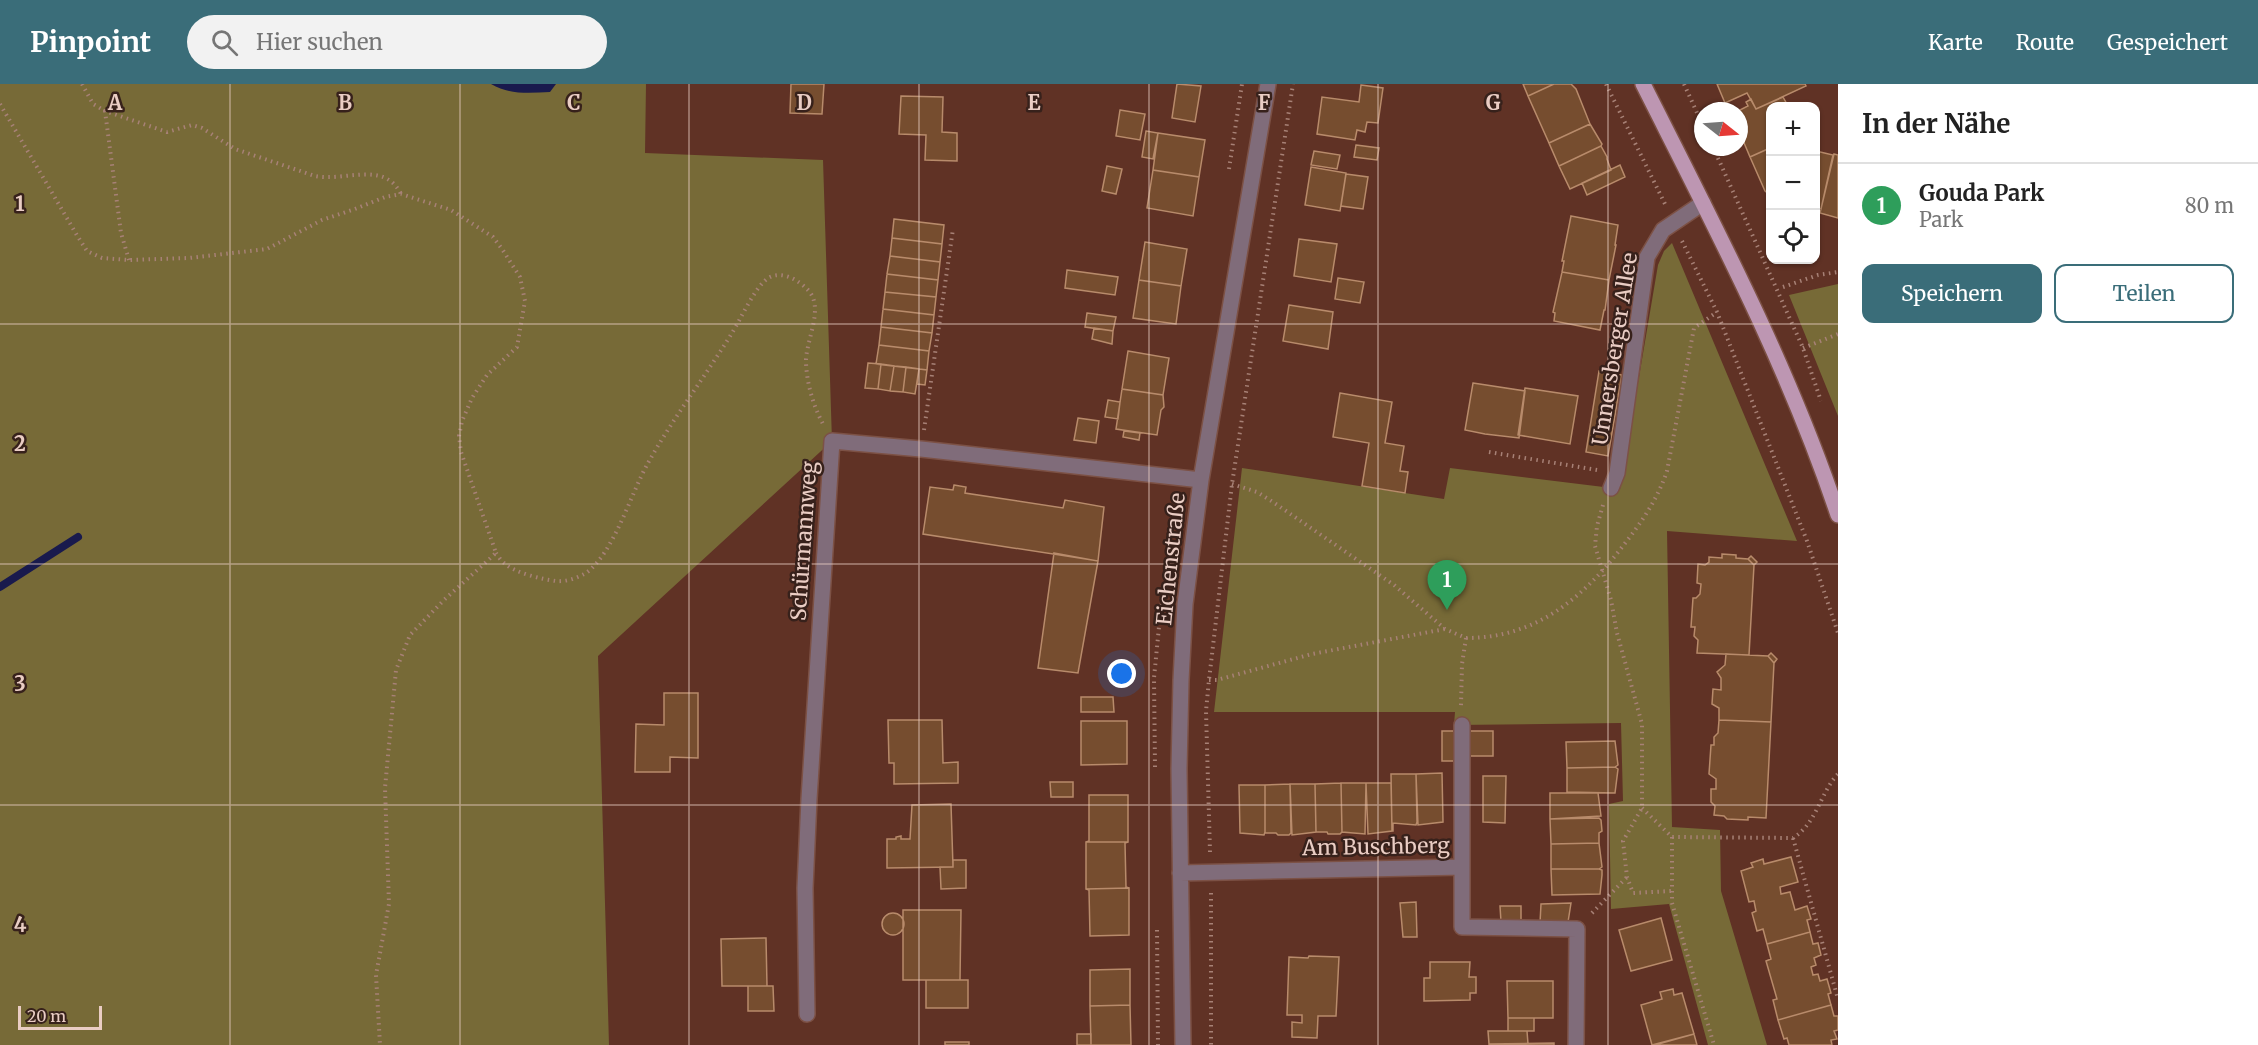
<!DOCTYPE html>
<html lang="de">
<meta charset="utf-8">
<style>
body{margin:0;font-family:Merriweather,serif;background:#f2f2f2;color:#222}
.controls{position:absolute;right:18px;top:18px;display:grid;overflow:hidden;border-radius:12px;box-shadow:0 2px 4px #0004}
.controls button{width:54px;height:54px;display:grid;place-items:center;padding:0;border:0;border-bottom:2px solid #e0e0e0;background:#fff;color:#222;font:30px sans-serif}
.compass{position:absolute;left:1694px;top:18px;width:54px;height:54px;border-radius:50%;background:#fff;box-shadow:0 2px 4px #0004;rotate:107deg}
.scale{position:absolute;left:18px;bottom:15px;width:84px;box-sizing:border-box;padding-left:6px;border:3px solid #eacdc4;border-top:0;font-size:16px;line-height:21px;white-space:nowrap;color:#eacdc4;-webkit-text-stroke:4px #37211b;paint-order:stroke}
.you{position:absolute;left:1122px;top:590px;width:21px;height:21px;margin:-15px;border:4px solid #fff;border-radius:50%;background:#1a73e8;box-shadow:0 0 0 9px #1a73e833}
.badge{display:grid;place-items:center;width:39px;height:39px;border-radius:50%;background:#3a6d79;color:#fff;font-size:20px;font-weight:700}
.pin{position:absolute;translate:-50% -50px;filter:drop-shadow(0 2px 3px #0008)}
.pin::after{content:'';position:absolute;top:32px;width:21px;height:18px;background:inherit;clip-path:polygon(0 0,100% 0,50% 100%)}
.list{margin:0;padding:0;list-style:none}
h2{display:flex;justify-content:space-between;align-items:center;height:78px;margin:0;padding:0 24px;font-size:26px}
h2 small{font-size:20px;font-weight:400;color:#767676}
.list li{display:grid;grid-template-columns:39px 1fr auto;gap:18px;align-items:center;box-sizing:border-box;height:84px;padding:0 24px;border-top:2px solid #e0e0e0}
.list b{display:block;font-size:22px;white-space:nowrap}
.list p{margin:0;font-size:20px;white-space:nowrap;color:#767676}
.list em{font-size:20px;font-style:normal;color:#767676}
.actions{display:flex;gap:12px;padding:18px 24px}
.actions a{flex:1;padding:14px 0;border:2px solid #3a6d79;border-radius:12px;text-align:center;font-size:21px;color:#3a6d79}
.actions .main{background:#3a6d79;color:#fff}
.icon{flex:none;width:33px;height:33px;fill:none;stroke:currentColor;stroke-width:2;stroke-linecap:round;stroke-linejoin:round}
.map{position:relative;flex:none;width:1838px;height:961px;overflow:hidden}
header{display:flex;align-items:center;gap:36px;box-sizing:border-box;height:84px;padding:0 30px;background:#3a6d79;color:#fff}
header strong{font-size:28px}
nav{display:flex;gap:33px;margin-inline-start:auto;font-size:21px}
.search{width:420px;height:54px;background:#f2f2f2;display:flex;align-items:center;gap:15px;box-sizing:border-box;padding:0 21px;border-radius:33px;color:#767676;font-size:22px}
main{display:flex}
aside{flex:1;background:#fff}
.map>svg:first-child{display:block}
.green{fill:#776a37}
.water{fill:#191a4d}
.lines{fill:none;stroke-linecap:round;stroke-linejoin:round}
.stream{stroke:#191a4d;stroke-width:8}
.building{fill:#764d2f;stroke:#b88b6b;stroke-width:1.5}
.minor-casing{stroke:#7c5145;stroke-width:18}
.major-casing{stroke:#7c5145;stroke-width:18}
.path{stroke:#a78176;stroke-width:4;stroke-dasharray:1.5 4.5;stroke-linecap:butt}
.minor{stroke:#806c7a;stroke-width:15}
.major{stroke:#bd96b2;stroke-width:15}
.grid{fill:none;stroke:#eacdc4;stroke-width:1.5;stroke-opacity:0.55}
.labels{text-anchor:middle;stroke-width:5;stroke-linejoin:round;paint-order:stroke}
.street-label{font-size:21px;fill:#eacdc4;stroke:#37211b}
.grid-label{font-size:20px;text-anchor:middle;font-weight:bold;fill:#eacdc4;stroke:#37211b;stroke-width:5;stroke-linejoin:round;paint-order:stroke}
</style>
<header>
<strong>Pinpoint</strong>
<div class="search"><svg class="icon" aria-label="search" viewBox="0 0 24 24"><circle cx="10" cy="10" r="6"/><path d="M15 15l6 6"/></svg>Hier suchen</div>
<nav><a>Karte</a><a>Route</a><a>Gespeichert</a></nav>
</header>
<main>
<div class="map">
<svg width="1838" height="961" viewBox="0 0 1838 961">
<rect width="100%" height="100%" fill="#603225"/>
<!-- green -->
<path class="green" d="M 0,0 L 646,0 L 645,69 L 823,76 L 832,357 L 598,572 L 609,961 L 0,961 Z
M 1672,159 L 1797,457 L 1667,447 L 1672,743 L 1720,746 L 1721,807 L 1767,961 L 1708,961 L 1669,820 L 1611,825 L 1609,720 L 1623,717 L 1621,639 L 1454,641 L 1455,628 L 1214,628 L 1242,384 L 1444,415 L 1450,384 L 1620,405 L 1658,181 L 1664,167 Z
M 1838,200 L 1838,332 L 1789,211 Z"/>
<!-- water -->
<path class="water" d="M 491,0 L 556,0 L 550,8 C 529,9 510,11 491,0 Z"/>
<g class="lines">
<!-- stream -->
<path class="stream" d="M 0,503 L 78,453"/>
</g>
<!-- building -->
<path class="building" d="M 791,0 L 824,0 L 822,30 L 790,29 Z
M 1177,0 L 1201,2 L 1195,38 L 1172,34 Z
M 1523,0 L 1554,0 L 1528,12 Z
M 1554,0 L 1571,0 L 1576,5 L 1590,40 L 1549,59 L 1528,12 Z
M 1717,0 L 1805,0 L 1806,2 L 1756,25 L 1747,9 L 1725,19 Z
M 1361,1 L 1383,4 L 1378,39 L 1367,38 L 1365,48 L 1357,46 L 1355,56 L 1317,50 L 1322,13 L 1359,18 Z
M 901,12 L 943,13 L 942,48 L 957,49 L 957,77 L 925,76 L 926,51 L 899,50 Z
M 1783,13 L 1788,22 L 1770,22 L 1770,64 L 1750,73 L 1742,54 L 1739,53 L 1738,27 L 1748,22 L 1746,18 L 1751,15 L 1756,25 Z
M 1120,26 L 1145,30 L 1140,56 L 1116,52 Z
M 1590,40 L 1602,60 L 1601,62 L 1559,82 L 1549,59 Z
M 1146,47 L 1158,49 L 1153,75 L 1142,73 Z
M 1158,49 L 1205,56 L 1199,93 L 1153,86 Z
M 1356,61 L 1379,64 L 1377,76 L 1354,73 Z
M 1601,62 L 1607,73 L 1607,75 L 1611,86 L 1570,105 L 1559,82 Z
M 1770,64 L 1770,111 L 1765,107 L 1750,73 Z
M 1314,67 L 1340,71 L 1337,85 L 1311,81 Z
M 1816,67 L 1833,71 L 1821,125 L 1816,124 Z
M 1834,70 L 1838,71 L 1838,134 L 1820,129 Z
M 1620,81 L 1625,93 L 1587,111 L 1582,99 Z
M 1107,82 L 1122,85 L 1116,110 L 1102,107 Z
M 1311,83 L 1346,89 L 1340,127 L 1305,121 Z
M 1153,86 L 1199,93 L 1193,132 L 1147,124 Z
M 1346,90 L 1368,93 L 1363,125 L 1341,122 Z
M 1571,132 L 1618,141 L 1615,161 L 1616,161 L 1609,196 L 1562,188 L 1564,177 L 1562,177 Z
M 894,135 L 944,141 L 942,160 L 892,154 Z
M 892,154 L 942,160 L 940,178 L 890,172 Z
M 1299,155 L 1337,160 L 1331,198 L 1294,192 Z
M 1145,158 L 1187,165 L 1181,202 L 1139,196 Z
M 890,172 L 940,178 L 938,196 L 887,190 Z
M 1067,186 L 1118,193 L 1115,211 L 1065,204 Z
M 1562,188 L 1609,196 L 1605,226 L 1604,226 L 1600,246 L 1554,237 L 1555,229 L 1553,228 Z
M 887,190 L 938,196 L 936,213 L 885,208 Z
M 1338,194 L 1364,198 L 1360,219 L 1335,215 Z
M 1139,196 L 1181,202 L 1176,240 L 1133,234 Z
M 885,208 L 936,213 L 934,231 L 883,225 Z
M 1289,221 L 1333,228 L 1328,265 L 1283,257 Z
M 883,225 L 934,231 L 932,249 L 881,243 Z
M 1087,229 L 1116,233 L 1113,247 L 1085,243 Z
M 881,243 L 932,249 L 929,267 L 879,261 Z
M 1094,244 L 1113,247 L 1112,260 L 1092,255 Z
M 879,261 L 929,267 L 927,286 L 876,280 Z
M 1128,267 L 1169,274 L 1163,311 L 1122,305 Z
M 868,279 L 881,280 L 878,305 L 865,304 Z
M 881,280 L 894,282 L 890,307 L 878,305 Z
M 894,282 L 906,283 L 903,308 L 890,307 Z
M 906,283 L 919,285 L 915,310 L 903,308 Z
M 919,285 L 927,286 L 925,301 L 917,300 Z
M 1599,287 L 1622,291 L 1608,372 L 1586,368 Z
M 1473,299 L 1525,307 L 1519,354 L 1485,350 L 1465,346 Z
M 1525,304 L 1578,312 L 1570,360 L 1518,351 Z
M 1122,305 L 1163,311 L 1164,323 L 1161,326 L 1157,351 L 1116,345 Z
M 1340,309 L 1392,318 L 1385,359 L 1404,362 L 1400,387 L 1408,388 L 1405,409 L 1362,402 L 1369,359 L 1333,353 Z
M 1108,316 L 1120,318 L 1118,335 L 1105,333 Z
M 1078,334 L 1099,337 L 1096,359 L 1074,356 Z
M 1124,347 L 1140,349 L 1139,356 L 1123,353 Z
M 954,401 L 966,403 L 965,409 L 1063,424 L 1065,416 L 1104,423 L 1098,477 L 923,450 L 930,403 L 953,406 Z
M 1054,469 L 1098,477 L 1078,589 L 1038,584 Z
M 1722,470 L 1736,471 L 1736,474 L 1748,475 L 1754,481 L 1749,571 L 1697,569 L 1698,556 L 1694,552 L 1695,543 L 1691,543 L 1693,514 L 1696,514 L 1700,510 L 1701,500 L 1697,499 L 1698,480 L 1705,481 L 1709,478 L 1709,473 L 1722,474 Z
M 1751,472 L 1757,478 L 1754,481 L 1748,475 Z
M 1771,569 L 1777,575 L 1774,579 L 1768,572 Z
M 1726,570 L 1768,572 L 1774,579 L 1771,638 L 1719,636 L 1719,624 L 1712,620 L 1713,605 L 1721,606 L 1721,594 L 1717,588 L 1725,581 Z
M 664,609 L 698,609 L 698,674 L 670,673 L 670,688 L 635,688 L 636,640 L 664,641 Z
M 1081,613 L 1113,613 L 1114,628 L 1081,628 Z
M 888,636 L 942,636 L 943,679 L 958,678 L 958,699 L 894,700 L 894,679 L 889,679 Z
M 1719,636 L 1771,638 L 1766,734 L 1748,733 L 1748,736 L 1727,735 L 1724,732 L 1714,731 L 1715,722 L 1711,718 L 1711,705 L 1716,705 L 1716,695 L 1709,690 L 1711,661 L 1714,661 L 1714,653 L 1718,649 Z
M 1081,637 L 1127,637 L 1127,680 L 1081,681 Z
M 1442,647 L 1454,647 L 1455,677 L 1442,677 Z
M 1467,647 L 1493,647 L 1493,672 L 1468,672 Z
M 1615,657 L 1618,681 L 1615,683 L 1567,684 L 1566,658 Z
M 1615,683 L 1618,685 L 1615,709 L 1567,708 L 1567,684 Z
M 1442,689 L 1443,738 L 1418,741 L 1416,690 Z
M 1391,690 L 1416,690 L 1417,738 L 1416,741 L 1393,739 L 1393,747 L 1392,747 Z
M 1483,692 L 1506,692 L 1505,739 L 1483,738 Z
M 1050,698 L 1073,698 L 1073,713 L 1051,713 Z
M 1341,699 L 1366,699 L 1365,750 L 1342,748 Z
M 1341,699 L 1342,748 L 1340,750 L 1328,750 L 1327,748 L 1316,748 L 1315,700 Z
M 1366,699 L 1391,699 L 1392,747 L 1368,750 Z
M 1290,700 L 1315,700 L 1316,748 L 1292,751 Z
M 1290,700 L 1291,749 L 1289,751 L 1278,751 L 1276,749 L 1265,749 L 1265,701 Z
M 1239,701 L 1265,701 L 1265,748 L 1264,751 L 1240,749 Z
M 1550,709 L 1598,709 L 1601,732 L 1550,735 Z
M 1089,711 L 1128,711 L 1128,758 L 1086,758 L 1089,757 Z
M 951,720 L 953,783 L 887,784 L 887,755 L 896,755 L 896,753 L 901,752 L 901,755 L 910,755 L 912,721 Z
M 1599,734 L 1601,736 L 1602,747 L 1599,749 L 1599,759 L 1551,760 L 1550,735 Z
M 1086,758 L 1128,758 L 1125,759 L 1126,803 L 1129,804 L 1086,805 Z
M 1599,759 L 1602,783 L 1599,785 L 1551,785 L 1551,760 Z
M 1791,773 L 1798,798 L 1780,803 L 1781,810 L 1790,808 L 1795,826 L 1807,822 L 1811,835 L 1807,836 L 1810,848 L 1767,860 L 1763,845 L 1757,847 L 1752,829 L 1756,827 L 1754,817 L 1749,818 L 1741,787 L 1753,783 L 1751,779 L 1763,775 L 1764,780 Z
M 953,776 L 966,776 L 966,804 L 941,805 L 940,783 L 953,783 Z
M 1551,785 L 1599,785 L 1602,786 L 1602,791 L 1600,810 L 1552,811 Z
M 1129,804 L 1129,851 L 1090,852 L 1089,806 L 1086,805 Z
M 1416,818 L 1417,853 L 1403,853 L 1400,819 Z
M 1571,819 L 1568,838 L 1540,839 L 1541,820 Z
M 1500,822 L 1521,822 L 1521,837 L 1501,838 Z
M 903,826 L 961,826 L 960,896 L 903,896 Z
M882 840a11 11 0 1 1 22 0a11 11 0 1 1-22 0Z
M 1661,834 L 1672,876 L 1631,887 L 1619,846 Z
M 1810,848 L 1813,860 L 1818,859 L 1821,871 L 1814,874 L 1816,881 L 1811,883 L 1813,891 L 1818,890 L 1820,897 L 1827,895 L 1831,909 L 1828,910 L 1831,921 L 1778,936 L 1773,916 L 1777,915 L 1766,877 L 1771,875 L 1767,860 Z
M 766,854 L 767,902 L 722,902 L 721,855 Z
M 1309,872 L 1339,873 L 1336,932 L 1318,932 L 1317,954 L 1292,953 L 1292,938 L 1302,939 L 1302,931 L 1287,931 L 1289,873 L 1308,874 Z
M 1430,878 L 1470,878 L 1469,893 L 1476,893 L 1476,909 L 1470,909 L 1470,916 L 1424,917 L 1424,894 L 1430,894 Z
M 1130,885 L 1130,921 L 1090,922 L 1090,886 Z
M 926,896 L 968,896 L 968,924 L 926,924 Z
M 1507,897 L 1553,897 L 1553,934 L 1508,934 Z
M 748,902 L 773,902 L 774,927 L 748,927 Z
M 1673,905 L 1674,911 L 1682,909 L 1694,950 L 1652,961 L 1641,921 L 1662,915 L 1660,908 Z
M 1130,921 L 1131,961 L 1091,961 L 1090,922 Z
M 1831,921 L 1834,932 L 1838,932 L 1838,946 L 1834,947 L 1837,955 L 1831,956 L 1832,961 L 1789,961 L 1787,954 L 1784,955 L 1778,936 Z
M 1508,934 L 1534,934 L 1534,947 L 1508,947 Z
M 1488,947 L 1527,947 L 1528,960 L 1489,960 Z
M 1077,950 L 1091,950 L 1091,961 L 1077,961 Z
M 1694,950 L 1697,961 L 1655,961 Z
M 945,958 L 969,958 L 969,961 L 945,961 Z
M 1554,959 L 1554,961 L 1489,961 L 1489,960 Z"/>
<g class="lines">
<!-- minor casing -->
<g class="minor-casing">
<path id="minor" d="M 1611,404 L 1617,389 L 1647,173 L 1663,146 L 1703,119
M 1462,641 L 1462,843 L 1577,845 L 1576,961
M 1180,789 L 1462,783
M 807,930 L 805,804 L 809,715 L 832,357 L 921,365 L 1201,396
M 1183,961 L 1179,685 L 1181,596 L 1185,520 L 1201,396 L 1268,0"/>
</g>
<!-- major casing -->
<g class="major-casing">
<path id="major" d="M 1643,0 C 1714,141 1788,281 1838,431"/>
</g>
<!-- path -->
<path class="path" d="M 82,0 L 93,20 L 105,27
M 1606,0 L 1665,120
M 1684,0 L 1703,42
M 0,20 L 78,153 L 87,167 L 102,174 L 129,176 L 189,174 L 267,165 L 322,136 L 355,125 L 385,113 L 401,110 L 451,126 L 493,153 L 502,165 L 520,193 L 525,217 L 517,263 L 487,291 L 472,314 L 462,337 L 459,352 L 461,368 L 496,469 L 444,516 L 410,551 L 396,586 L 385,704 L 389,820 L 376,891 L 380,961
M 1713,63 L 1803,264 L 1821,317
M 1229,85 L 1242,0
M 1682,157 L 1717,228 L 1807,457 L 1838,549
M 129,176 L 121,149 L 105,27 L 167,48 L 192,41 L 202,44 L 235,65 L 315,92 C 345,98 384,76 401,110
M 1783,203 L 1818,191 L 1838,188
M 1803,264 L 1838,250
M 924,346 L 953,145
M 1489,368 L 1597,386
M 1232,400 L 1257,408 L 1273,418 L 1394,501 L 1445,545 L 1466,554 L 1462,580 L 1461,622
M 1603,421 L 1597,442 L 1595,462 L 1611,516 L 1617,549 L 1642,640 L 1642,724 L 1623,757 L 1627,793 L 1633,809 L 1671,807
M 496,469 C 498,472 501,477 504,479 C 515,489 541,495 556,497 C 566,498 577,494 586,489 C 614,469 631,409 648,379 C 673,334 705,293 732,249 C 741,235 756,200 770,193 C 783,187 798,196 807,205 C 826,223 805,257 806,279 C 807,300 813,321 823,340
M 1466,554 C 1538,554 1585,512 1626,458 C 1643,436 1658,414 1667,387 L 1694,244 L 1717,228
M 1209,596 L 1217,596 L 1312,570 L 1445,545
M 1155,683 L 1154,594 L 1163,502
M 1642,724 L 1672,753 L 1793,754 C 1817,739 1820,709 1838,690
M 1672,753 L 1672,819 L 1714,961
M 1793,754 L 1838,915
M 1210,768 L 1206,627 L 1209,596 L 1232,400 L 1293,0
M 1211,809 L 1211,961
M 1592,829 L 1627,793
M 1157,846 L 1158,961"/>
<!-- minor -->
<use href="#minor" class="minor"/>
<!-- major -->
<use href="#major" class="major"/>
</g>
<!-- grid -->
<path class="grid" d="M 230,0 L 230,961M 460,0 L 460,961M 689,0 L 689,961M 919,0 L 919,961M 1149,0 L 1149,961M 1378,0 L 1378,961M 1608,0 L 1608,961M 0,240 L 1838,240M 0,480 L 1838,480M 0,721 L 1838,721"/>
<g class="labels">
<!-- street labels -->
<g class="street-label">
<text transform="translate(1615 265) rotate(-81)" y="7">Unnersberger Allee</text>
<text transform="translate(804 457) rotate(-86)" y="7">Schürmannweg</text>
<text transform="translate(1171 475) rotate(-84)" y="7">Eichenstraße</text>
<text transform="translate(1376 763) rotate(-1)" y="7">Am Buschberg</text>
</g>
</g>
<g class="grid-label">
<text x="115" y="26">A</text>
<text x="345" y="26">B</text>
<text x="574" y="26">C</text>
<text x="804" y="26">D</text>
<text x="1034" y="26">E</text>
<text x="1264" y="26">F</text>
<text x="1493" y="26">G</text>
<text x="20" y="127">1</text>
<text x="20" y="367">2</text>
<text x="20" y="607">3</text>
<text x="20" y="848">4</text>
</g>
</svg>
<div class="controls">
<button>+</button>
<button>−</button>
<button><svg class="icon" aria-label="locate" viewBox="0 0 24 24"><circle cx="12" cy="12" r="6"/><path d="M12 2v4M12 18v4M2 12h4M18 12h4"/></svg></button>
</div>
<svg class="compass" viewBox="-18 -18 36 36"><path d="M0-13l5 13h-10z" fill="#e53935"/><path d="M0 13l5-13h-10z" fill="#767676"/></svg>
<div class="scale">20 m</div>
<div class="you"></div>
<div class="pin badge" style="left:1447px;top:526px;background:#2e9e5b">1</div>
</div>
<aside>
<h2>In der Nähe<small></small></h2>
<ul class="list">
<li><span class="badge" style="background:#2e9e5b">1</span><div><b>Gouda Park</b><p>Park</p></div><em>80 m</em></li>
</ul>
<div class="actions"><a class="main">Speichern</a><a>Teilen</a></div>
</aside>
</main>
